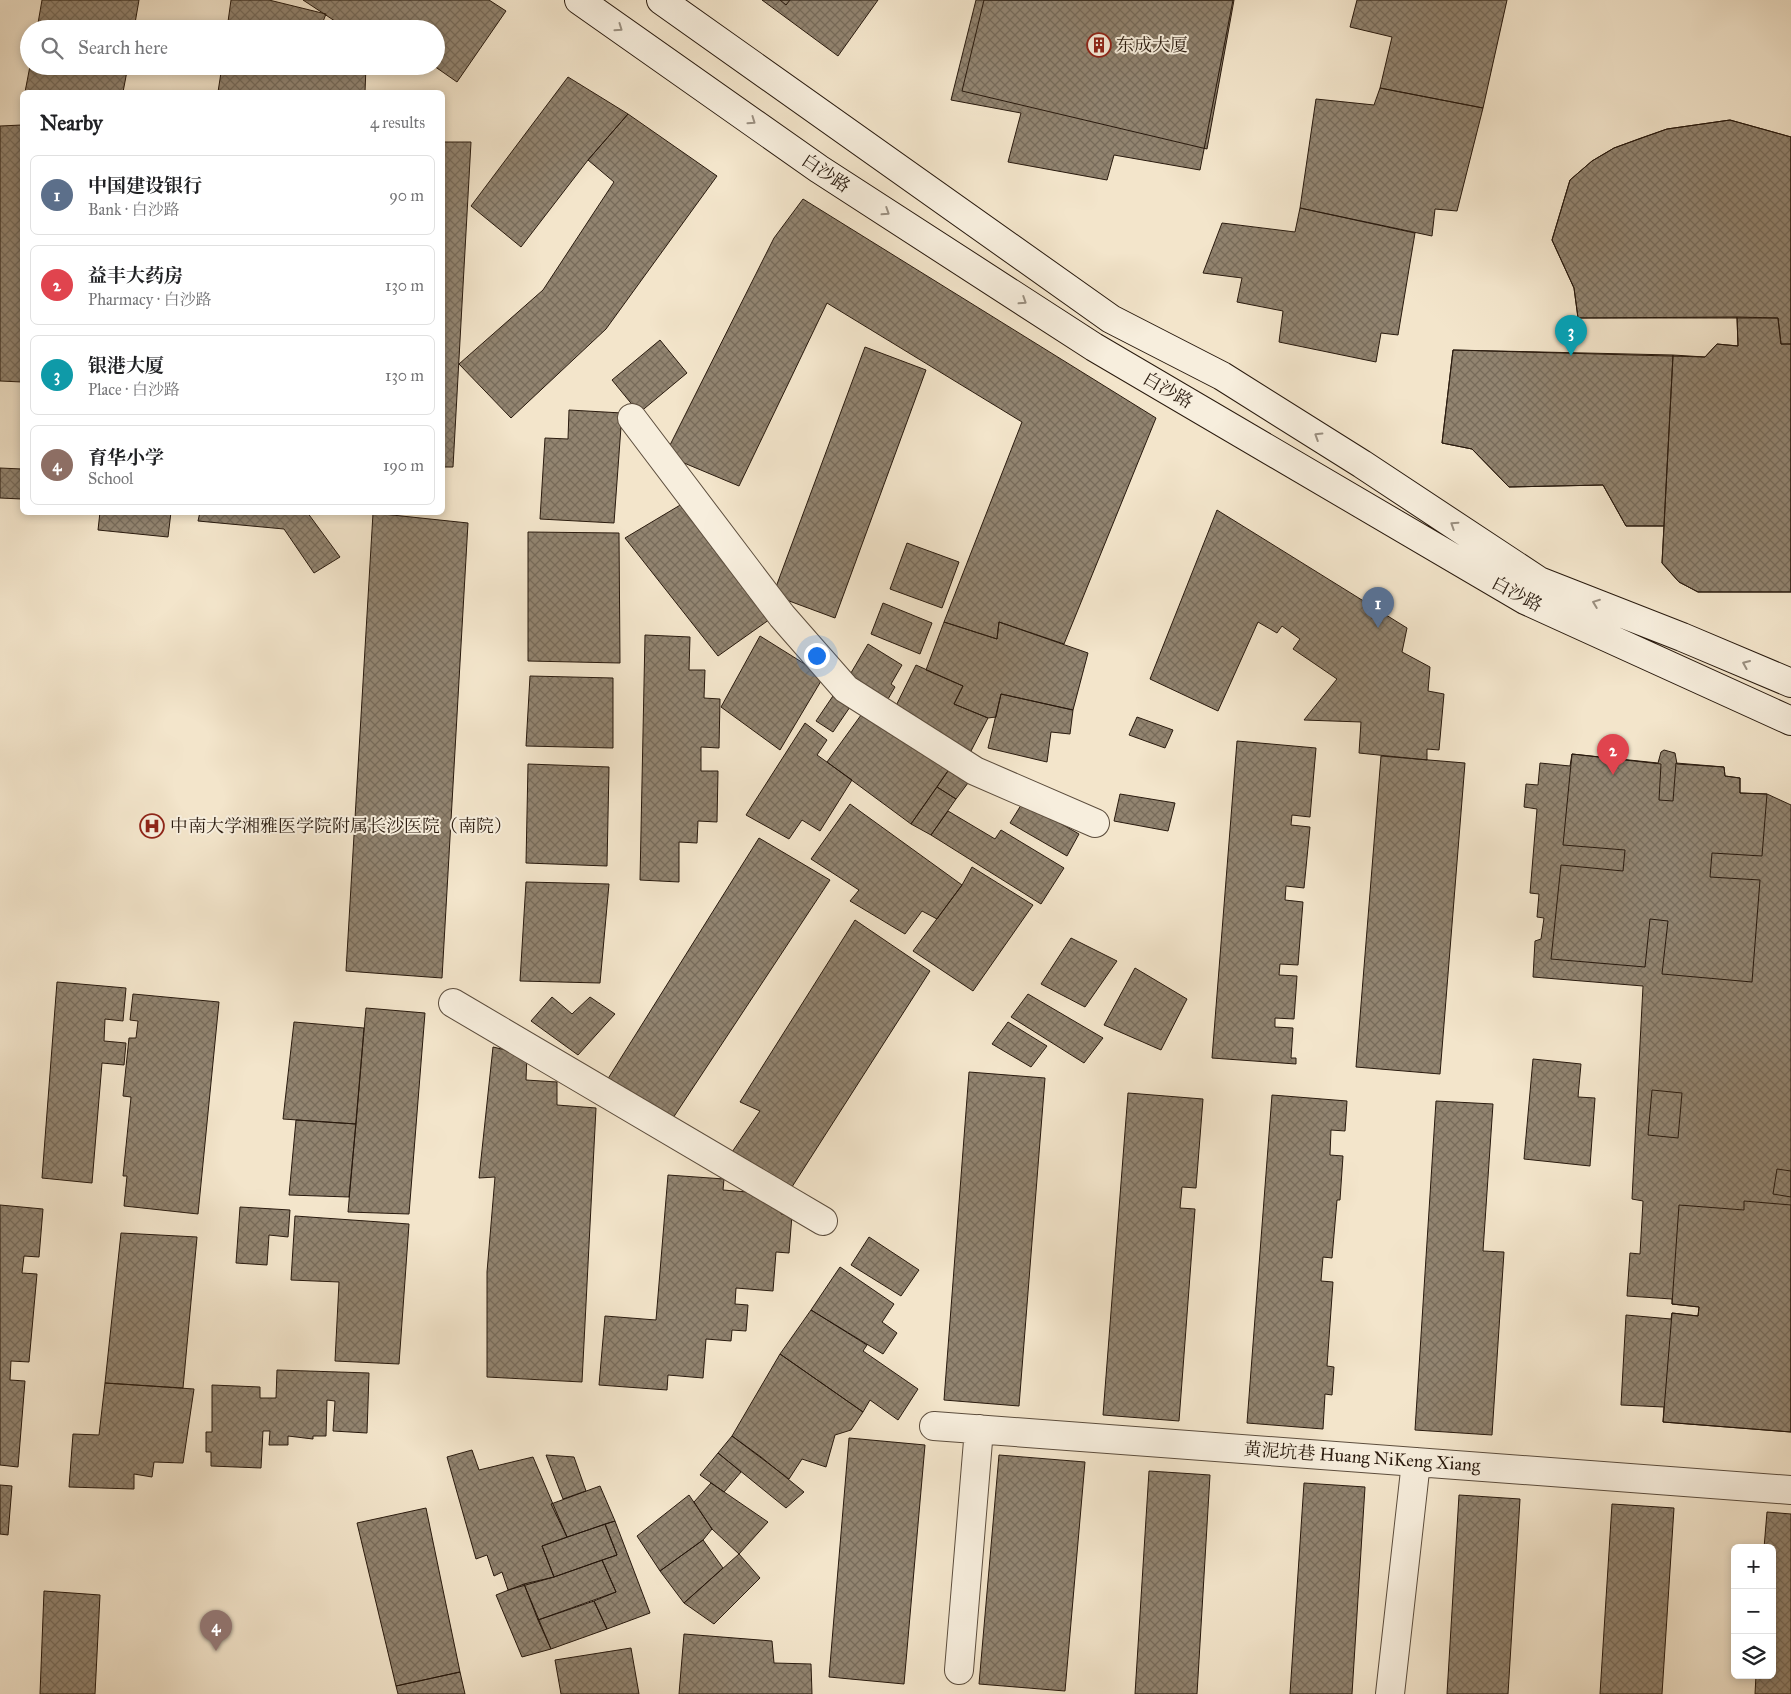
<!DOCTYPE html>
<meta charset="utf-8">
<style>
body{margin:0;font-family:"IM FELL Great Primer","Noto Serif SC",serif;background:#f6f6f6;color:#202124}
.controls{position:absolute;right:15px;bottom:15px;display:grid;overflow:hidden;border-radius:8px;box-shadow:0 2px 8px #0003}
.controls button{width:45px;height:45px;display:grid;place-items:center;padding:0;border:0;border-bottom:1px solid #e0e0e0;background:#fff;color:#202124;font:25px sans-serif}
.you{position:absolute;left:816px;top:655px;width:18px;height:18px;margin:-12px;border:4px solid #fff;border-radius:50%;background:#1a73e8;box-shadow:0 0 0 8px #1a73e833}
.badge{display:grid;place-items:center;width:32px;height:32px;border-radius:50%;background:#8f2418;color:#fff;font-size:16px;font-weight:700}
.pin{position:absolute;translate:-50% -41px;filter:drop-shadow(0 1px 2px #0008)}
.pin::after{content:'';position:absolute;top:26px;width:18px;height:15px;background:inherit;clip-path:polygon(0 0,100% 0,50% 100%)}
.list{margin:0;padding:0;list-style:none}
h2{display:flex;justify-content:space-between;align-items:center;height:65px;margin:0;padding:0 20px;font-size:21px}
h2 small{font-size:16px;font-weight:400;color:#757577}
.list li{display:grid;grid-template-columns:32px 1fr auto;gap:15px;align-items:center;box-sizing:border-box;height:80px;margin:0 10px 10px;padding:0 10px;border:1px solid #e0e0e0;border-radius:8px}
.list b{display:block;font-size:19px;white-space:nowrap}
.list p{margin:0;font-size:16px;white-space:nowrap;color:#757577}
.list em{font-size:16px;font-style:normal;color:#757577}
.icon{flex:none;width:28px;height:28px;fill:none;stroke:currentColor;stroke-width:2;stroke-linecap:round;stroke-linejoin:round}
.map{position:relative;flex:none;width:1791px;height:1694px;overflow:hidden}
.search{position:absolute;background:#fff;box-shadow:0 2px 8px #0003;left:20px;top:20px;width:425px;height:55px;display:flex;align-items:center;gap:12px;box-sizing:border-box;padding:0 18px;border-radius:28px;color:#757577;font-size:19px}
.panel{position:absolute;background:#fff;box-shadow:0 2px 8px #0003;left:20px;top:90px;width:425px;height:425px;border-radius:8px}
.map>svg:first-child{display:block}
.building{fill:url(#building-cross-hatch);stroke:#291a0e}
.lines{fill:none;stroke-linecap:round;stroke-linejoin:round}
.street-casing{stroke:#5c4d3d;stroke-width:30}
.secondary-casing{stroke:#291a0e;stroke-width:30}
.street{stroke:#f7eedd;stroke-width:28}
.secondary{stroke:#f7eedd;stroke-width:28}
.oneway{stroke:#9a8f80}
.labels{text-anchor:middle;stroke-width:4;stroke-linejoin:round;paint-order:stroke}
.poi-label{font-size:18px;fill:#291a0e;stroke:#f7eedd;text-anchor:start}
.street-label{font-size:18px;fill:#291a0e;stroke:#f7eedd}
</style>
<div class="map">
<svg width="1791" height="1694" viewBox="0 0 1791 1694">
<defs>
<pattern id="building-cross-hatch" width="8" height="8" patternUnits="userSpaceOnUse" patternTransform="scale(1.25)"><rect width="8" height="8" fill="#928470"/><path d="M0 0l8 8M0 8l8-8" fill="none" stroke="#776b5a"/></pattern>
</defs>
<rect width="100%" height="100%" fill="#f3e5cb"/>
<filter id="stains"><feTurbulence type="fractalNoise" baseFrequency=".004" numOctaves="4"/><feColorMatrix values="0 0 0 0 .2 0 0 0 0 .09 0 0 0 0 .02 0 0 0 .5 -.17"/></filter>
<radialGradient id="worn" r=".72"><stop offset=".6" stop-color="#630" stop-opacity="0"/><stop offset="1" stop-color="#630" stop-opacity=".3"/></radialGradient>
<!-- building -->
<path class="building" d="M 42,0 L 139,0 L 134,29 L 37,29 Z
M 231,0 L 269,0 L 326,14 L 320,29 L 227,29 Z
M 303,0 L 489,0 L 506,11 L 457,82 L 434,66 L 436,66 L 436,29 L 380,29 L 369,21 L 363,29 L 347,29 Z
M 762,0 L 878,0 L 838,56 Z
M 780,0 L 790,0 L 786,5 Z
M 976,0 L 1233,0 L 1200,170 L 1114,155 L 1107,180 L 1008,162 L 1021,113 L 951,100 Z
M 984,0 L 1234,0 L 1207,149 L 962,91 Z
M 1357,0 L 1507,0 L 1483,108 L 1380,88 L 1392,37 L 1350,27 Z
M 30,66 L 128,66 L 123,92 L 25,92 Z
M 222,66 L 366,66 L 365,92 L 218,92 Z
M 568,77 L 628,114 L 588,160 L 521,247 L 471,206 Z
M 1380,88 L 1483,108 L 1457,211 L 1435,209 L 1432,236 L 1300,208 L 1316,99 L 1374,105 Z
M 628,114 L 717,176 L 606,329 L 511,418 L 459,364 L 543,290 L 614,182 L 588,160 Z
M 1730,120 L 1791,137 L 1791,592 L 1698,592 L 1679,582 L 1662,563 L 1664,526 L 1626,526 L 1603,485 L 1509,487 L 1472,449 L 1442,443 L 1453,350 L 1705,357 L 1717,344 L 1738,346 L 1737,317 L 1578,318 L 1574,288 L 1552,240 L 1570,180 L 1592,161 L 1614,148 L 1667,129 Z
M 1730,120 L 1791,137 L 1791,344 L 1781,344 L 1778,318 L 1578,318 L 1574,288 L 1552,240 L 1570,180 L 1592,161 L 1614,148 L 1641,138 L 1667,129 Z
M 22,125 L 22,382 L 0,381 L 0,126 Z
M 442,142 L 471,142 L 453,467 L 442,467 Z
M 803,199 L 1156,418 L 1064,644 L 999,622 L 997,639 L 944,622 L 1022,422 L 827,303 L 739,486 L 665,455 L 774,238 Z
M 1300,208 L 1415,233 L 1398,335 L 1381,333 L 1376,362 L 1279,342 L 1283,311 L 1237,302 L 1242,278 L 1203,273 L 1222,223 L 1295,232 Z
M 1737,317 L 1778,318 L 1781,344 L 1791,344 L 1791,592 L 1698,592 L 1679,582 L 1662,563 L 1673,355 L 1705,357 L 1717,344 L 1738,346 Z
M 660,340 L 687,373 L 639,413 L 612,380 Z
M 865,347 L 926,370 L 835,618 L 773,595 Z
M 1453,350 L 1673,355 L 1664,526 L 1626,526 L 1603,485 L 1509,487 L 1472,449 L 1442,443 Z
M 569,410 L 622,413 L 614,523 L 540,519 L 545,438 L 568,439 Z
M 0,468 L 22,469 L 22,499 L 0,498 Z
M 687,501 L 773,617 L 718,656 L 625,538 Z
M 1217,510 L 1407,628 L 1402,652 L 1430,667 L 1428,691 L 1444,694 L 1439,750 L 1427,749 L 1427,760 L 1359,753 L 1361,722 L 1304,720 L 1337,679 L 1293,649 L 1300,639 L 1282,626 L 1277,633 L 1258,622 L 1218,711 L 1150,679 Z
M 100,512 L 171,512 L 168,537 L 98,530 Z
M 200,512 L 307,512 L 340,557 L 314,573 L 284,529 L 198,521 Z
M 373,513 L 468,523 L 442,978 L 346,971 Z
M 528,532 L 619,533 L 620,663 L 528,661 Z
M 907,543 L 959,562 L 942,608 L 890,589 Z
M 883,603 L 932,623 L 920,654 L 871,634 Z
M 944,622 L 997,639 L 999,622 L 1088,653 L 1073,710 L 1001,694 L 996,717 L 988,718 L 954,704 L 963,686 L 926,670 Z
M 645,635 L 690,637 L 689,670 L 705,670 L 704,698 L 720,699 L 719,748 L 701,747 L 701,771 L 718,771 L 717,822 L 698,821 L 697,843 L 679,842 L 679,882 L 640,880 Z
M 760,636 L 824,676 L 780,750 L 721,707 Z
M 868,644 L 902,665 L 891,684 L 895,687 L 884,706 L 845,683 Z
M 916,665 L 963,686 L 954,704 L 988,718 L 970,753 L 890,718 Z
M 530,676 L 613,678 L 613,748 L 526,746 Z
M 835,693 L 852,704 L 833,732 L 816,721 Z
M 1001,694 L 1073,710 L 1070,734 L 1051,732 L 1047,762 L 988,748 Z
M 864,711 L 952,765 L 911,824 L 827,762 Z
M 1137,717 L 1173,730 L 1165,748 L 1129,735 Z
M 805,723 L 827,740 L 817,755 L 852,780 L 820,831 L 802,820 L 789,839 L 746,815 Z
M 1237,741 L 1316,748 L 1310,817 L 1292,815 L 1291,825 L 1310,827 L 1304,888 L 1286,886 L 1285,900 L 1303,902 L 1298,965 L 1280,964 L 1279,975 L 1297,976 L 1294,1019 L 1275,1018 L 1275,1027 L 1293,1028 L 1291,1058 L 1296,1058 L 1296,1064 L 1212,1058 Z
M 1664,750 L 1675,753 L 1677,764 L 1724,767 L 1725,776 L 1740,778 L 1740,793 L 1767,794 L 1791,805 L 1791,1432 L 1663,1422 L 1664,1407 L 1621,1405 L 1626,1315 L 1671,1319 L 1672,1313 L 1698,1316 L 1699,1307 L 1672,1304 L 1672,1299 L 1627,1296 L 1630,1253 L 1640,1254 L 1643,1201 L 1632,1199 L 1643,986 L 1533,977 L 1535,941 L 1541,939 L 1544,918 L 1537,917 L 1539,894 L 1530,893 L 1537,809 L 1524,807 L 1526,784 L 1538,785 L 1540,763 L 1570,766 L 1572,754 L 1658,763 L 1661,752 Z
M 1572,754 L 1661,764 L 1659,800 L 1673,801 L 1676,763 L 1724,767 L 1725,776 L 1740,778 L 1740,793 L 1767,794 L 1762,856 L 1712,853 L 1710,877 L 1760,880 L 1752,982 L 1662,974 L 1668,921 L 1650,919 L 1645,967 L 1551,959 L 1561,865 L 1623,871 L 1625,850 L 1563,845 Z
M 1381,756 L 1465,763 L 1440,1074 L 1356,1067 Z
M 528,764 L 609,767 L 607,866 L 526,863 Z
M 952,765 L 971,779 L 956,799 L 937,787 Z
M 937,787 L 956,799 L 931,835 L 911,824 Z
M 1120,794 L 1175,803 L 1168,831 L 1114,821 Z
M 1023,802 L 1079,834 L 1067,856 L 1010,823 Z
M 850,804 L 962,885 L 937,919 L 922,911 L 905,934 L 850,901 L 859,890 L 811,859 Z
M 948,811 L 995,839 L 1001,830 L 1064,868 L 1041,904 L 931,835 Z
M 759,838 L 830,880 L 673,1118 L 604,1085 Z
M 972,867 L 1033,905 L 973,991 L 913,951 L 962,885 Z
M 526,882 L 609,884 L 600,983 L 520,981 Z
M 855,920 L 930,971 L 790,1190 L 730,1155 L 760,1111 L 740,1102 Z
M 1071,938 L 1117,961 L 1085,1007 L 1041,984 Z
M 1135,968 L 1187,999 L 1161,1050 L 1104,1025 Z
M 57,982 L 126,988 L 123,1021 L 105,1019 L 104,1041 L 126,1043 L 124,1065 L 102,1063 L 92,1183 L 42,1178 Z
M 133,994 L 219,1002 L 198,1214 L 124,1206 L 127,1176 L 123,1176 L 131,1097 L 123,1096 L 129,1038 L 136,1038 L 138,1021 L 130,1020 Z
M 1028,994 L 1103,1038 L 1084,1063 L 1011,1017 Z
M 552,997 L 572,1014 L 590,997 L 615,1014 L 578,1055 L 531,1021 Z
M 366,1008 L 425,1013 L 409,1214 L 348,1212 Z
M 294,1022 L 364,1028 L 356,1124 L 283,1119 Z
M 1008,1022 L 1047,1046 L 1031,1067 L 992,1044 Z
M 493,1047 L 527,1055 L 526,1080 L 557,1082 L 557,1105 L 596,1108 L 582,1382 L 487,1377 L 487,1272 L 495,1177 L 479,1178 Z
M 1533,1059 L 1581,1064 L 1578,1097 L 1595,1098 L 1590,1166 L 1524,1159 Z
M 969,1072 L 1045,1078 L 1019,1406 L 944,1400 Z
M 1652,1090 L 1682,1093 L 1678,1138 L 1648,1135 Z
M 1128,1093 L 1203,1099 L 1196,1188 L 1182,1187 L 1180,1208 L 1195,1209 L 1179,1421 L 1103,1415 Z
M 1272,1095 L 1347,1101 L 1345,1131 L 1331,1130 L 1330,1155 L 1343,1156 L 1340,1200 L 1337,1200 L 1332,1258 L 1323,1257 L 1321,1281 L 1333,1282 L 1327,1366 L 1334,1367 L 1332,1395 L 1325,1394 L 1323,1429 L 1247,1423 Z
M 1436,1101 L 1493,1104 L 1483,1251 L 1504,1252 L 1492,1435 L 1415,1430 Z
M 296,1120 L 356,1124 L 349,1197 L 289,1195 Z
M 1777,1169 L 1791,1171 L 1791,1197 L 1773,1194 Z
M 668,1175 L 724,1179 L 723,1190 L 760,1193 L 759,1200 L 782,1202 L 781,1214 L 792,1215 L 789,1253 L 776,1252 L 773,1291 L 736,1288 L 735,1304 L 748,1305 L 746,1331 L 732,1330 L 731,1341 L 706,1339 L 703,1378 L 668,1375 L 667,1390 L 599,1385 L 605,1316 L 656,1320 Z
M 1744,1201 L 1791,1205 L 1791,1432 L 1663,1422 L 1672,1313 L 1698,1316 L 1699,1307 L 1672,1304 L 1679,1205 L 1744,1210 Z
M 0,1205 L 43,1209 L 39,1257 L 24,1256 L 22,1273 L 37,1274 L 29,1362 L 11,1361 L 10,1380 L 25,1381 L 18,1467 L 0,1465 Z
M 240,1207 L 290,1210 L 288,1237 L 269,1235 L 267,1265 L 236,1263 Z
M 295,1216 L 409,1224 L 399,1364 L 335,1361 L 339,1282 L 291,1280 Z
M 121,1233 L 197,1237 L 183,1388 L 105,1383 Z
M 869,1237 L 919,1270 L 901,1296 L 851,1265 Z
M 840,1267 L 894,1304 L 882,1322 L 897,1333 L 883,1354 L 811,1310 Z
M 811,1310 L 867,1345 L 863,1351 L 918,1389 L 898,1420 L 870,1400 L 863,1412 L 780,1354 Z
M 780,1354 L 863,1412 L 851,1430 L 835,1435 L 826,1467 L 802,1459 L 789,1479 L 732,1436 Z
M 277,1370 L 369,1373 L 367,1433 L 333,1431 L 335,1401 L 327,1400 L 326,1436 L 313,1436 L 313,1439 L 288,1436 L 288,1445 L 269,1445 L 270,1431 L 263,1431 L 261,1468 L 211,1466 L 211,1452 L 206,1452 L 206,1432 L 212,1432 L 212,1385 L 260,1387 L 260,1398 L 276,1398 Z
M 105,1383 L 194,1389 L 183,1463 L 154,1462 L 152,1477 L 134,1474 L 134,1489 L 69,1487 L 73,1434 L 99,1435 Z
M 732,1436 L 761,1457 L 804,1492 L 786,1508 L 718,1453 Z
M 849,1438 L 925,1445 L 904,1684 L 829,1677 Z
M 472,1450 L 479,1470 L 533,1457 L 567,1537 L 542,1546 L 554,1577 L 508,1590 L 502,1572 L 494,1576 L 487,1555 L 476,1559 L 447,1457 Z
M 718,1453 L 741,1472 L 724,1492 L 700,1475 Z
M 546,1455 L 574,1457 L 586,1491 L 563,1499 Z
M 999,1455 L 1085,1462 L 1065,1691 L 979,1684 Z
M 1149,1471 L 1210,1475 L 1197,1694 L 1135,1694 Z
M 711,1483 L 768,1522 L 739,1554 L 712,1529 L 694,1502 Z
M 1304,1483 L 1365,1487 L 1352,1694 L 1290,1694 Z
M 0,1485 L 12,1486 L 8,1535 L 0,1534 Z
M 600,1486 L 615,1521 L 567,1537 L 551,1504 Z
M 689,1495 L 712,1529 L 703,1540 L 660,1571 L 637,1536 Z
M 1459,1495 L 1520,1499 L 1508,1694 L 1447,1694 Z
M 1612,1504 L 1674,1508 L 1662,1694 L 1600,1694 Z
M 426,1508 L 460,1672 L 396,1686 L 357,1523 Z
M 1767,1512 L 1791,1514 L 1791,1694 L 1755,1694 L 1756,1675 L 1772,1675 L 1772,1548 L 1764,1548 Z
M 615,1521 L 650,1613 L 607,1629 L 594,1601 L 616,1592 L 602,1560 L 617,1555 L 605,1524 Z
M 605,1524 L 617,1555 L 554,1577 L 542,1546 Z
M 703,1540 L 723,1568 L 684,1603 L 660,1571 Z
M 739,1554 L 760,1578 L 714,1624 L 684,1603 Z
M 602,1560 L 616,1592 L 538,1620 L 524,1584 L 554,1577 Z
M 524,1584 L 551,1649 L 522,1657 L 496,1595 Z
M 44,1591 L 100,1595 L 95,1694 L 40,1694 Z
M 594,1601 L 607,1629 L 551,1649 L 538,1620 Z
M 684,1634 L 772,1641 L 774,1663 L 811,1664 L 812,1694 L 679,1694 Z
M 631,1648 L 639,1694 L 561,1694 L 555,1660 Z
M 460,1672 L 465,1694 L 398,1694 L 396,1686 Z"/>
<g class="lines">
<!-- street casing -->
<g class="street-casing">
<path id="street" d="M 632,418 L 782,616 L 846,689 L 975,771 L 1095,823
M 453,1003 L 823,1221
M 934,1426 L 1791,1490
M 959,1670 L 979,1429
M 1390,1694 L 1416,1462"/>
</g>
<!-- secondary casing -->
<g class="secondary-casing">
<path id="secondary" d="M 579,0 L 819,169 L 1094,347 L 1525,600 L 1791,721
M 661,0 L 1111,319 L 1222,376 L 1362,464 L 1539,581 L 1682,637 L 1791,683"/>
</g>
<!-- street -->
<use href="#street" class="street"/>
<!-- secondary -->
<use href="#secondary" class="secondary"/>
</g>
<!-- one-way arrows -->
<defs><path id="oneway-chevron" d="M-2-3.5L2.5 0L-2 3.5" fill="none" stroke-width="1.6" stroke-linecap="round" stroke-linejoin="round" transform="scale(1.25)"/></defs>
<g class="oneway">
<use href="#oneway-chevron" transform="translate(619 28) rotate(35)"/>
<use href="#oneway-chevron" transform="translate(752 121) rotate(35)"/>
<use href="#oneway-chevron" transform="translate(886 212) rotate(33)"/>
<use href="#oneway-chevron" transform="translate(1023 301) rotate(33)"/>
<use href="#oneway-chevron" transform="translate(1318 436) rotate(-148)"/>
<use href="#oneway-chevron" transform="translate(1454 525) rotate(-147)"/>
<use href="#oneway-chevron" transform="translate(1596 603) rotate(-159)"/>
<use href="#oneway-chevron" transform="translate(1746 664) rotate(-157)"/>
</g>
<!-- icons -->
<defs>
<g id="building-ring" transform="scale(1.25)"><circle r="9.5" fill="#f7eedd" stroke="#8f2418" stroke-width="1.5"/><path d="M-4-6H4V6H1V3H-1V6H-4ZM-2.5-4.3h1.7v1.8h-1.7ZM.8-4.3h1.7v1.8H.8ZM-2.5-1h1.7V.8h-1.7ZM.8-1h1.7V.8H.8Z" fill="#8f2418"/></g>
<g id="hospital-ring" transform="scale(1.25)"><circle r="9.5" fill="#f7eedd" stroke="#8f2418" stroke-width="1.5"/><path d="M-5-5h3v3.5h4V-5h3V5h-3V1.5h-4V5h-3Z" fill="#8f2418"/></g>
</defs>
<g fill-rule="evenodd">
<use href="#building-ring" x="1099" y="45"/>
<use href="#hospital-ring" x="152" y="826"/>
</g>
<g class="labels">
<!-- poi labels -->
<g class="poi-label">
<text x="1116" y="51">东成大厦</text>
<text x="170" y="832">中南大学湘雅医学院附属长沙医院（南院）</text>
</g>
<!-- street labels -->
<g class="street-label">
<text transform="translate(826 173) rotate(34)" y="6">白沙路</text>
<text transform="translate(1168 390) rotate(30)" y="6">白沙路</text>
<text transform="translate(1517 594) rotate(28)" y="6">白沙路</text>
<text transform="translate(1362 1457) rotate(4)" y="6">黄泥坑巷 Huang NiKeng Xiang</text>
</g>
</g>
<rect width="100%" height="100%" filter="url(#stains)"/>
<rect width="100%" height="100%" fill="url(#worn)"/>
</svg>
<div class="controls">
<button>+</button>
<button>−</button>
<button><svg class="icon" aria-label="layers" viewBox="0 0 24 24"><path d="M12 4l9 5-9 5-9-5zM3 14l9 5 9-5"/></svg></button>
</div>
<div class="you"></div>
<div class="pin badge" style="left:1378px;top:628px;background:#5c6f8a">1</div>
<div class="pin badge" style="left:1613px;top:775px;background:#e0444e">2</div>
<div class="pin badge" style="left:1571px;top:356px;background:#0f9aa8">3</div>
<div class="pin badge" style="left:216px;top:1651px;background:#8d6e63">4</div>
<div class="search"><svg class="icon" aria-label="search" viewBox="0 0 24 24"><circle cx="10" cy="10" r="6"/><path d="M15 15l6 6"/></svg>Search here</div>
<section class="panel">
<h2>Nearby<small>4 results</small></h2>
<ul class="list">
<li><span class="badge" style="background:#5c6f8a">1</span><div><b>中国建设银行</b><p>Bank · 白沙路</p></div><em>90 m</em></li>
<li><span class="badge" style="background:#e0444e">2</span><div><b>益丰大药房</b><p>Pharmacy · 白沙路</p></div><em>130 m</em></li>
<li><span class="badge" style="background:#0f9aa8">3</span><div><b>银港大厦</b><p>Place · 白沙路</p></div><em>130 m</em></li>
<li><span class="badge" style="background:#8d6e63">4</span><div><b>育华小学</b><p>School</p></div><em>190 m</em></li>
</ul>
</section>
</div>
